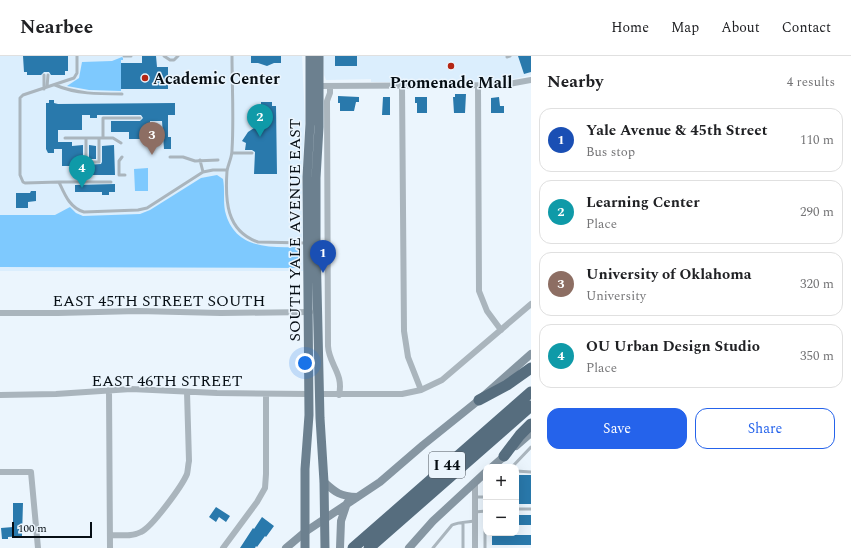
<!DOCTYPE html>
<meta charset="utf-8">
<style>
body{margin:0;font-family:Spectral,serif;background:#f6f6f6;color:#202124}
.controls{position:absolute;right:12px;bottom:12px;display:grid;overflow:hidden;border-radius:8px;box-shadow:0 4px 16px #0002}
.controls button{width:36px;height:36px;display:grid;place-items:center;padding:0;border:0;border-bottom:1px solid #e0e0e0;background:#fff;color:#202124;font:20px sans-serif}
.scale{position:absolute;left:12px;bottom:10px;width:80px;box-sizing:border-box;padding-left:4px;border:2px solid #060e14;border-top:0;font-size:11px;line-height:14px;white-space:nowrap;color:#060e14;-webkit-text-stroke:3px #ebf5fd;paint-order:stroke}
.you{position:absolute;left:305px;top:307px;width:14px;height:14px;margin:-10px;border:3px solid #fff;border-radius:50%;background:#1a73e8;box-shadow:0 0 0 6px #1a73e833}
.badge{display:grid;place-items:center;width:26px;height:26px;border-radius:50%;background:#2563eb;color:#fff;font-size:13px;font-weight:700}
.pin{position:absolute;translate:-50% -33px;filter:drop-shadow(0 1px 2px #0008)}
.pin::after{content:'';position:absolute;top:21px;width:14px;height:12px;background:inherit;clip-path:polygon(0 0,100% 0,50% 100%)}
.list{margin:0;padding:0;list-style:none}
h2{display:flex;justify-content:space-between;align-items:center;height:52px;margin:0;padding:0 16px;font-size:17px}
h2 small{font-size:13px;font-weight:400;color:#757577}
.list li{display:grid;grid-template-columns:26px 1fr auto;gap:12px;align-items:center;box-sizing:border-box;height:64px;margin:0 8px 8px;padding:0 8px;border:1px solid #e0e0e0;border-radius:12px}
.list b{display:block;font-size:15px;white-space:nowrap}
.list p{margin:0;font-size:13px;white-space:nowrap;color:#757577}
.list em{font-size:13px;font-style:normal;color:#757577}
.actions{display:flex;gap:8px;padding:12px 16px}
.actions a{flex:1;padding:9px 0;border:1px solid #2563eb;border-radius:12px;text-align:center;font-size:14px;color:#2563eb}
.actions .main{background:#2563eb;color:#fff}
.map{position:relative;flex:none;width:531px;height:492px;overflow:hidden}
header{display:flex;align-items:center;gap:24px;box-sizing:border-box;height:56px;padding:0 20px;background:#fff;border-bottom:1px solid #e0e0e0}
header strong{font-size:19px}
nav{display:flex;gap:22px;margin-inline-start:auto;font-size:14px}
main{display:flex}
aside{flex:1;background:#fff}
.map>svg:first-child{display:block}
.built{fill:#dbeefd}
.green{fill:#7ec9fe}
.building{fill:#2979ac}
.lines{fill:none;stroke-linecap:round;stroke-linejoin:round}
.lane{stroke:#aab5bd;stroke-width:3}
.street{stroke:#aab5bd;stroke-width:6}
.secondary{stroke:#8696a2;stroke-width:8}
.primary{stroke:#6c808f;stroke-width:9}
.highway{stroke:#566d7e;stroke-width:11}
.poi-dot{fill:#b42614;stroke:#ebf5fd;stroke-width:1.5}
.labels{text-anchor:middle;stroke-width:3;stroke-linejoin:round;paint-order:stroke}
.shield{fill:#ebf5fd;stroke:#4b535a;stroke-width:1}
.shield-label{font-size:15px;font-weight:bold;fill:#060e14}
.poi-label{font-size:16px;font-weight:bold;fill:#060e14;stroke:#ebf5fd;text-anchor:start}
.street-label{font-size:16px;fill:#060e14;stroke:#ebf5fd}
</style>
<header>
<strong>Nearbee</strong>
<nav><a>Home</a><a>Map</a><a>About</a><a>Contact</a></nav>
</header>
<main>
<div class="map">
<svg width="531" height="492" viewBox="0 0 531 492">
<rect width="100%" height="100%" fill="#ebf5fd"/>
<!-- built -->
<path class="built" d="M 0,0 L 302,0 L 305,64 L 302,121 L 303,215 L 0,215 Z
M 323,0 L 531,0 L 531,19 L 501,26 L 371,26 L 371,23 L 326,24 L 324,19 Z"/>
<!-- green -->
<path class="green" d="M 122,1 L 123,2 L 123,4 L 121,4 L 121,35 L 89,34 L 67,30 L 79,22 L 82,6 L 112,5 Z
M 148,112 L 148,135 L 135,135 L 134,113 Z
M 217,119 L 223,123 C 225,134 223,144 225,155 C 234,192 267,192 298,191 L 299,212 L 0,211 L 0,159 L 55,159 L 70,151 L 76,157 L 83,160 L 140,158 L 150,154 L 201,122 Z"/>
<!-- building -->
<path class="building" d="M 23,0 L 68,0 L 68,15 L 65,15 L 65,19 L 51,19 L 49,16 L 44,16 L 41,19 L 27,19 L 27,16 L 24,16 Z
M 142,0 L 156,0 L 157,11 L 168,11 L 168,33 L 121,33 L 121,7 L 142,7 Z
M 251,0 L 281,0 L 281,7 L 274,7 L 267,10 L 258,7 L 251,7 Z
M 335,0 L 357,0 L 357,10 L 335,10 Z
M 518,0 L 531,0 L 531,16 L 524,18 Z
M 455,38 L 466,38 L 465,57 L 454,57 L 453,41 L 455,41 Z
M 338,40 L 359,41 L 359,46 L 356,46 L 354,55 L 340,55 L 340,47 L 338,47 Z
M 383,41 L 390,41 L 390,59 L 382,59 Z
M 415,41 L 427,41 L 427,57 L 417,57 L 417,47 L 415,47 Z
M 499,41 L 500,50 L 504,50 L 504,57 L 491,57 L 491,42 Z
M 49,44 L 54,44 L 54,47 L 58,48 L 175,47 L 175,59 L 168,59 L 168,81 L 171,81 L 171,93 L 164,93 L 162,65 L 150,65 L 150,83 L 129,83 L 129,76 L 111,76 L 111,65 L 140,65 L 143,62 L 141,59 L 97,59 L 97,62 L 90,62 L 90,59 L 82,59 L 82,74 L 58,74 L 58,86 L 72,86 L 72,90 L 83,89 L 83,106 L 86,109 L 101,108 L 102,106 L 102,90 L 114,89 L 115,119 L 90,119 L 90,110 L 62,110 L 62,93 L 54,93 L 54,97 L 48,97 L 46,93 L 46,47 L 49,47 Z
M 261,46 L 272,46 L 272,50 L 276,50 L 277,118 L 254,118 L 255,96 L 252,94 L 245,94 L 246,87 L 242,85 L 248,76 L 254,72 L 254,64 L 251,64 L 251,54 L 256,54 L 256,50 L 261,50 Z
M 89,89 L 96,90 L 96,103 L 89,103 Z
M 115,128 L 115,136 L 109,136 L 109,139 L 102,139 L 102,136 L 75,136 L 75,129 Z
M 31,135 L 36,135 L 36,145 L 28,146 L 28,152 L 16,152 L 16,137 L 30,137 Z
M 516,419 L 531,419 L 531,448 L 516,448 Z
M 13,447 L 23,447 L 22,480 L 8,481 L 8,483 L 2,483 L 1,472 L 13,471 Z
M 216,451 L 230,460 L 226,466 L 219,461 L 216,466 L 209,461 Z
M 516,459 L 531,459 L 531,469 L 516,469 Z
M 262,461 L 274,470 L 266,481 L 265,480 L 257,491 L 256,490 L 255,492 L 240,492 L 253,472 L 254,473 Z
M 492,477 L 502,477 L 502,479 L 531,479 L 531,489 L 492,489 Z"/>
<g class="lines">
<!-- lane -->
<path class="lane" d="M 77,0 L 77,17 L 74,22 L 23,39 L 20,42 L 20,119 L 23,126 L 25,127 L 59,126 C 65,139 70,152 84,156 L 138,154 L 147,152 L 203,116 L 213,114 L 227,114
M 124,0 L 131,0
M 164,0 L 170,4 L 174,4 L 178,0
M 232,0 C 232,31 234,63 232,94 C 232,102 228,108 227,115 C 225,144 226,175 258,186 L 305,187
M 507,1 L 510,0
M 55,29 C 76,38 98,38 122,38
M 47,31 L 48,19
M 44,33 L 44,19
M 65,82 L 113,82 L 121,87
M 86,82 L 86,106 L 99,106 L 99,82
M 103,82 L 103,62 L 140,62
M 232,97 L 252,97
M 122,101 L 119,105 L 119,119 L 125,119
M 170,101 L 183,101 L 195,105 L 218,104
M 200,104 L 203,116
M 59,126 L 111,126
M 512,411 L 531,391
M 516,415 L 531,416
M 475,441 L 486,441
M 516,453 L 531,453
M 475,456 L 486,455
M 463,467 L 463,492
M 433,492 L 452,469 C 458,466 468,466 475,465
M 485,492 L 485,455"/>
<!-- street -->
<path class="street" d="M 319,30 L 503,29 L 531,24
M 402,30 L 404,275 L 408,301 L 421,334
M 478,30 L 479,235 L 487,255 L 501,274
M 330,31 L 330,37 L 327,45 L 328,290 C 329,309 344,317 339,339
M 0,257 L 58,257 L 138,255 L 221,257 L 310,256
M 109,334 L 110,492
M 319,338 L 402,338 L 421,334 L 442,324 L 531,248
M 0,339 L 56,338 L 131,333 L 217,337 L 309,338
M 0,416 L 31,416 L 38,492
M 475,426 L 475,492
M 110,479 C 120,479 132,481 141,476 C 152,471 182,430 187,418 C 188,414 188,409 189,405 L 187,336
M 223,492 L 257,446 L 265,432 L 266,418 L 266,338"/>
<!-- secondary -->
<path class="secondary" d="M 516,390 L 531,377
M 492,411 L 508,397
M 324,426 C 336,437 340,440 357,441
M 286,492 L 305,476 L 380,426 L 423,389 L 479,344 L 531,298
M 340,492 L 341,465 L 347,447
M 409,492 L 433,465 L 486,416"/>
<!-- primary -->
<path class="primary" d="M 319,0 L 319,71 L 316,122 L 316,187 L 320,362 L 324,426 L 325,492
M 305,492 L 305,413 L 309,359 L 307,121 L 310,68 L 310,0"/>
<!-- highway -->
<path class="highway" d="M 479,344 L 507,329 L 531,312
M 504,400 L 520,379 L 531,368
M 353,492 L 531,336
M 369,492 L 531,350"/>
</g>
<!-- markers -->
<g class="poi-dot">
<circle cx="451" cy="10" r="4"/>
<circle cx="145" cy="22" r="4"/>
</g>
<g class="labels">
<!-- shield labels -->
<rect class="shield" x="429" y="396" width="36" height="26" rx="3"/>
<g class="shield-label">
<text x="447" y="414">I 44</text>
</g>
<!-- poi labels -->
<g class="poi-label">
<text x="153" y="28">Academic Center</text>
<text x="451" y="32" text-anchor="middle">Promenade Mall</text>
</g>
<!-- street labels -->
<g class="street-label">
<text transform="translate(294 174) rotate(-90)" y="6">SOUTH YALE AVENUE EAST</text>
<text x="159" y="250">EAST 45TH STREET SOUTH</text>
<text x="167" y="330">EAST 46TH STREET</text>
</g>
</g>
</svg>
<div class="controls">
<button>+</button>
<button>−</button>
</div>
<div class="scale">100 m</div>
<div class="you"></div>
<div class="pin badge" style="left:323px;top:217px;background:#1a4fb4">1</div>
<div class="pin badge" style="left:260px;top:81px;background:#0f9aa8">2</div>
<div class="pin badge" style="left:152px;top:99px;background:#8d6e63">3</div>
<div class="pin badge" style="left:82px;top:132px;background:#0f9aa8">4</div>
</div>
<aside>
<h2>Nearby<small>4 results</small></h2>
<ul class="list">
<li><span class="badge" style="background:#1a4fb4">1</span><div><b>Yale Avenue &amp; 45th Street</b><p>Bus stop</p></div><em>110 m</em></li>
<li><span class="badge" style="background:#0f9aa8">2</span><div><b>Learning Center</b><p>Place</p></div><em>290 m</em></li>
<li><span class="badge" style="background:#8d6e63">3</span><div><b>University of Oklahoma</b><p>University</p></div><em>320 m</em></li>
<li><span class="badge" style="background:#0f9aa8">4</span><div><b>OU Urban Design Studio</b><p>Place</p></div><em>350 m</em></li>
</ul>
<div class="actions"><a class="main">Save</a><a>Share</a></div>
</aside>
</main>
